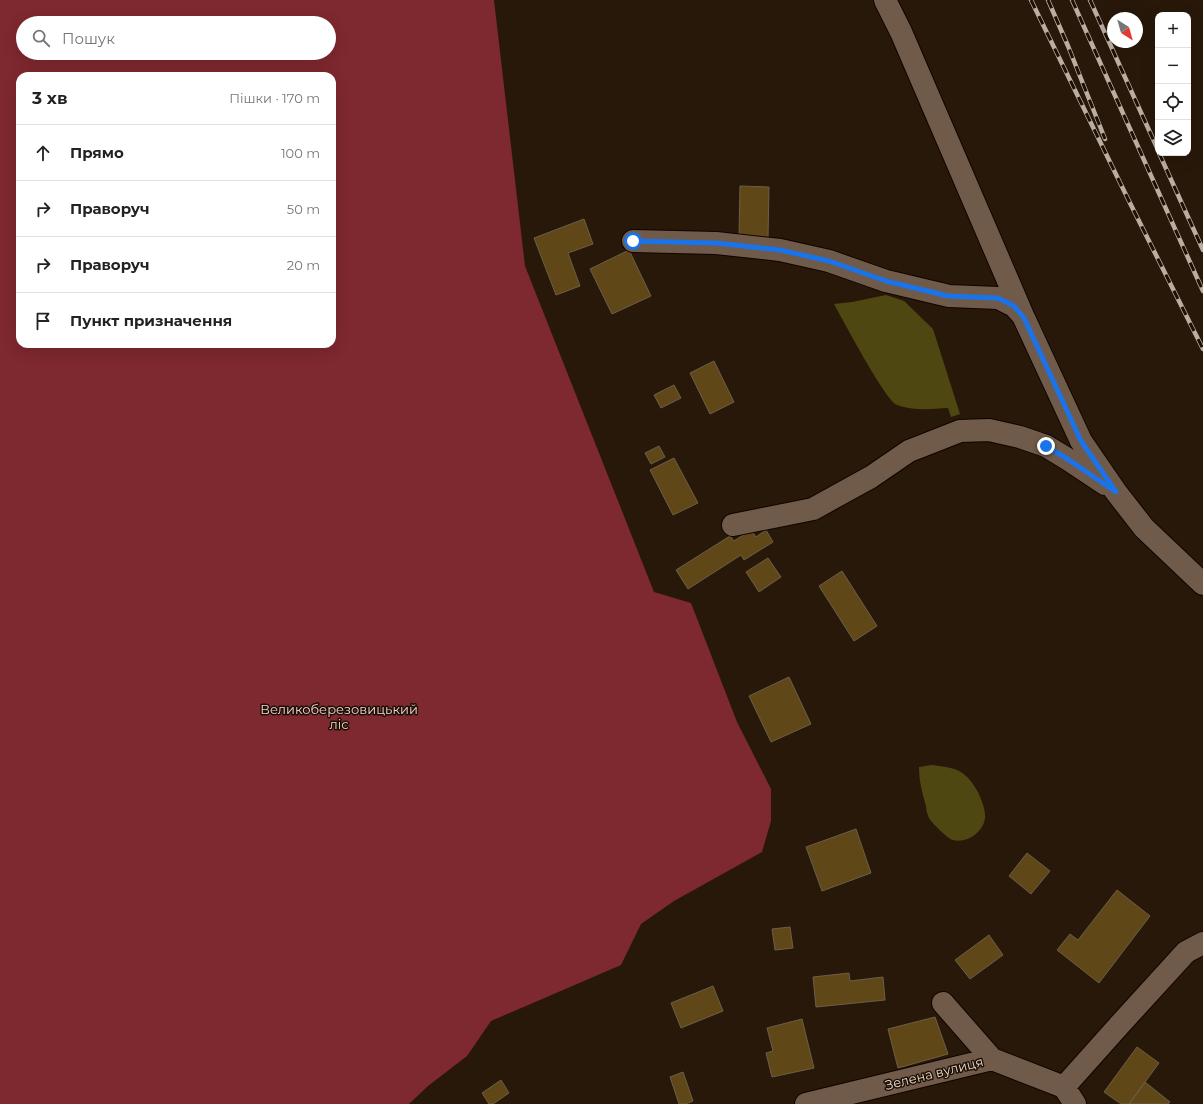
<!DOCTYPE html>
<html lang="uk">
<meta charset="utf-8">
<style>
body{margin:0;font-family:Montserrat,sans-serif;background:#f6f6f6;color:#222}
.controls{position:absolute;right:12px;top:12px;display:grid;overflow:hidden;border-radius:8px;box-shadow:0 4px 16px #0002}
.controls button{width:36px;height:36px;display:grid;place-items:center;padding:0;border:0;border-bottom:1px solid #e0e0e0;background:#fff;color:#222;font:20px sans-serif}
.compass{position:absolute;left:1107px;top:12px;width:36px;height:36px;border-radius:50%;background:#fff;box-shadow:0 4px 16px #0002;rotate:143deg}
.stop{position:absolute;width:12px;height:12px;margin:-9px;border:3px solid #1a73e8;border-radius:50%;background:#fff}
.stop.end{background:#1a73e8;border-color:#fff;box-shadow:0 1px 4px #0008}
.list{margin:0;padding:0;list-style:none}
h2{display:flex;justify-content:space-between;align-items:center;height:52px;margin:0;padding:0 16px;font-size:17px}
h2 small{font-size:13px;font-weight:400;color:#767676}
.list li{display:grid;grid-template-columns:26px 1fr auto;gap:12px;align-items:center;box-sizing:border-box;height:56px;padding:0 16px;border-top:1px solid #e0e0e0}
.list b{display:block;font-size:15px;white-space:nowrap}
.list em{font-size:13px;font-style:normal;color:#767676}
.icon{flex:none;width:22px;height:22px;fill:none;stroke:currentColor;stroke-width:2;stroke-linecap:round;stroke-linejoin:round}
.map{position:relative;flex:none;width:1203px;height:1104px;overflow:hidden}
.search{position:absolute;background:#fff;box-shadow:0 4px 16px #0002;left:16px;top:16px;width:320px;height:44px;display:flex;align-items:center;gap:10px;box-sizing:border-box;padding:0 14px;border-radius:22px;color:#767676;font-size:15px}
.panel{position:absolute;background:#fff;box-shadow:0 4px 16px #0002;left:16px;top:72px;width:320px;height:276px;border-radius:12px}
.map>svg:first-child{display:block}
.forest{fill:#7e282f;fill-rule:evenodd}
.water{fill:#4f4712}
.building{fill:#604718;stroke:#6b5f49}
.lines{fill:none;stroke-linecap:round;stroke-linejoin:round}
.minor-casing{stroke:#100400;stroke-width:24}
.minor{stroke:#705b4b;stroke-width:22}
.rail-casing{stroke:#baada2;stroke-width:4.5}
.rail{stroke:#1e0f03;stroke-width:3;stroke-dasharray:9;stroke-linecap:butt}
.route{stroke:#1a73e8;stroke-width:5}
.labels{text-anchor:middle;stroke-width:3;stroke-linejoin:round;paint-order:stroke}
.park-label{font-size:13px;fill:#efd4d3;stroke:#1e0f03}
.street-label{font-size:13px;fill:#e8dcd2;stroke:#1e0f03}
</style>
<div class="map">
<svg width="1203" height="1104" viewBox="0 0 1203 1104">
<rect width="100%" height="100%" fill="#281809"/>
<!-- forest -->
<path class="forest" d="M 0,0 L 494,0 L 525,266 L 654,592 L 691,603 L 737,722 L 771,789 L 771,821 L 762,852 L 674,901 L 641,924 L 621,965 L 491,1021 L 467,1056 L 428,1086 L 409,1104 L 0,1104 ZM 23,23 L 329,23 L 329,53 L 23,53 ZM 20,76 L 332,76 L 332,344 L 20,344 Z"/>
<!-- water -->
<path class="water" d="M 886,295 L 904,301 L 933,329 L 960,414 L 951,417 L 948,408 C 931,409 913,411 897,405 C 885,400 843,320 834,304 L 852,302 Z
M 931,765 C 956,768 965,769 978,792 C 981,799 985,808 985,815 C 986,830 968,844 953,840 C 948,839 931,822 929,818 C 927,814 926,809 926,806 C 922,792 919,781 919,767 Z"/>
<!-- building -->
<path class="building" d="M 740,186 L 769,187 L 768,238 L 739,237 Z
M 584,219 L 593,244 L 568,253 L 580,286 L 556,295 L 534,238 Z
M 629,250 L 651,296 L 612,314 L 590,269 Z
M 714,361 L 734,402 L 710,414 L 690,373 Z
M 674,385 L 681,398 L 661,408 L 654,395 Z
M 659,446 L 665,457 L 651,464 L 645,453 Z
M 674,458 L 698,503 L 673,515 L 650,470 Z
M 751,530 L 756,537 L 766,530 L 773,542 L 744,560 L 741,555 L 688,589 L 676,570 L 730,536 L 734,541 Z
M 768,558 L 781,577 L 759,592 L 746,572 Z
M 842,571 L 877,626 L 854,641 L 819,586 Z
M 789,677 L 811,724 L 771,742 L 749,696 Z
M 856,829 L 871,873 L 822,891 L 806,847 Z
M 1027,853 L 1050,871 L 1031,894 L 1009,876 Z
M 1117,890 L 1150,916 L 1099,983 L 1057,950 L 1070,934 L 1078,940 Z
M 790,927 L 793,948 L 775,950 L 772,929 Z
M 989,935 L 1003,955 L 970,979 L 955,960 Z
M 849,973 L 850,981 L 883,977 L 885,1000 L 816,1007 L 813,977 Z
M 713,986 L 723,1011 L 681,1028 L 671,1003 Z
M 935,1017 L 948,1054 L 898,1068 L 888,1029 Z
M 802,1019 L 814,1068 L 772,1077 L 766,1053 L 773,1051 L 767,1028 Z
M 1137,1047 L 1159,1063 L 1129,1104 L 1121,1104 L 1104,1092 Z
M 683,1072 L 693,1101 L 686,1104 L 679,1104 L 670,1077 Z
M 501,1080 L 509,1093 L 493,1104 L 489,1104 L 482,1093 Z
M 1145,1082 L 1170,1102 L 1168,1104 L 1129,1104 Z"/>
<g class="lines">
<!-- minor casing -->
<g class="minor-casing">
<path id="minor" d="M 885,0 L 901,32 L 1024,318 L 1081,441 L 1116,492 L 1144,528 L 1203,584
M 633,241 L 716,243 L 780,250 L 829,261 L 886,281 L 949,296 L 998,298 L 1014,306 L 1023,316
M 733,525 L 813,509 L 871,477 L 909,451 L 960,431 L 989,430 L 1020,437 L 1046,446 L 1069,460 L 1105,484
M 943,1003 L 992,1059
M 1064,1087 L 1123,1021 L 1186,952 L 1203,943
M 806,1104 L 992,1059 L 1064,1087 L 1075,1104"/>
</g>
<!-- minor -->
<use href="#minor" class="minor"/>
<!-- rail casing -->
<g class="rail-casing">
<path id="rail" d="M 1031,0 L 1129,201 L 1203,349
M 1048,0 L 1068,46 L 1105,139
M 1072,0 L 1203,291
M 1090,0 L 1158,150
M 1159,153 L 1203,250"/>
</g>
<!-- rail -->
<use href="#rail" class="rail"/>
</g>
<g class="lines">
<!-- route -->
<path class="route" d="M 633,241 L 716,243 L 780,250 L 829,261 L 886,281 L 948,296 L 998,298 L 1014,306 L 1024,318 L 1081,441 L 1116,492 L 1069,460 L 1046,446"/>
</g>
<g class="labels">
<!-- park labels -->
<g class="park-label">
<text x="339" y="714">Великоберезовицький<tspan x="339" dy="15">ліс</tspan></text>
</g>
<!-- street labels -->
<g class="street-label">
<text transform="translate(934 1073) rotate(-14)" y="5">Зелена вулиця</text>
</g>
</g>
</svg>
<div class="controls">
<button>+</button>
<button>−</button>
<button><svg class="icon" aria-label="locate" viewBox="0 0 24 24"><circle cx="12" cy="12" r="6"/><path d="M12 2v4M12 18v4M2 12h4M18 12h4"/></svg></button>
<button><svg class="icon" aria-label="layers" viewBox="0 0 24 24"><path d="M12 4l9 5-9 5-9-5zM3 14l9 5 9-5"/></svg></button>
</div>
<svg class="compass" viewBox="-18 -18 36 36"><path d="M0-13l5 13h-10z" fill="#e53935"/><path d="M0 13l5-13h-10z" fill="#767676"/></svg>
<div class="stop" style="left:633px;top:241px"></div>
<div class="stop end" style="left:1046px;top:446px"></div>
<div class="search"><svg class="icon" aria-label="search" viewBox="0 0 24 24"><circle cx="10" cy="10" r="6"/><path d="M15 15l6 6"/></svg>Пошук</div>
<section class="panel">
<h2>3 хв<small>Пішки · 170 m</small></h2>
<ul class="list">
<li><svg class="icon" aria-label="ahead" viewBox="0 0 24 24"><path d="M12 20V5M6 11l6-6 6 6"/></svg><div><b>Прямо</b></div><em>100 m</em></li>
<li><svg class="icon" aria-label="right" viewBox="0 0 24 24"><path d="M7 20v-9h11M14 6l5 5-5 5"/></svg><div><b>Праворуч</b></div><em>50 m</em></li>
<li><svg class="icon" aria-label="right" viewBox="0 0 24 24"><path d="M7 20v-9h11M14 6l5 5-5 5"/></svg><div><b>Праворуч</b></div><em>20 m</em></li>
<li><svg class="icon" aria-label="arrive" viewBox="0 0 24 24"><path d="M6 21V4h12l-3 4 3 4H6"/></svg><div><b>Пункт призначення</b></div></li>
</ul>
</section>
</div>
